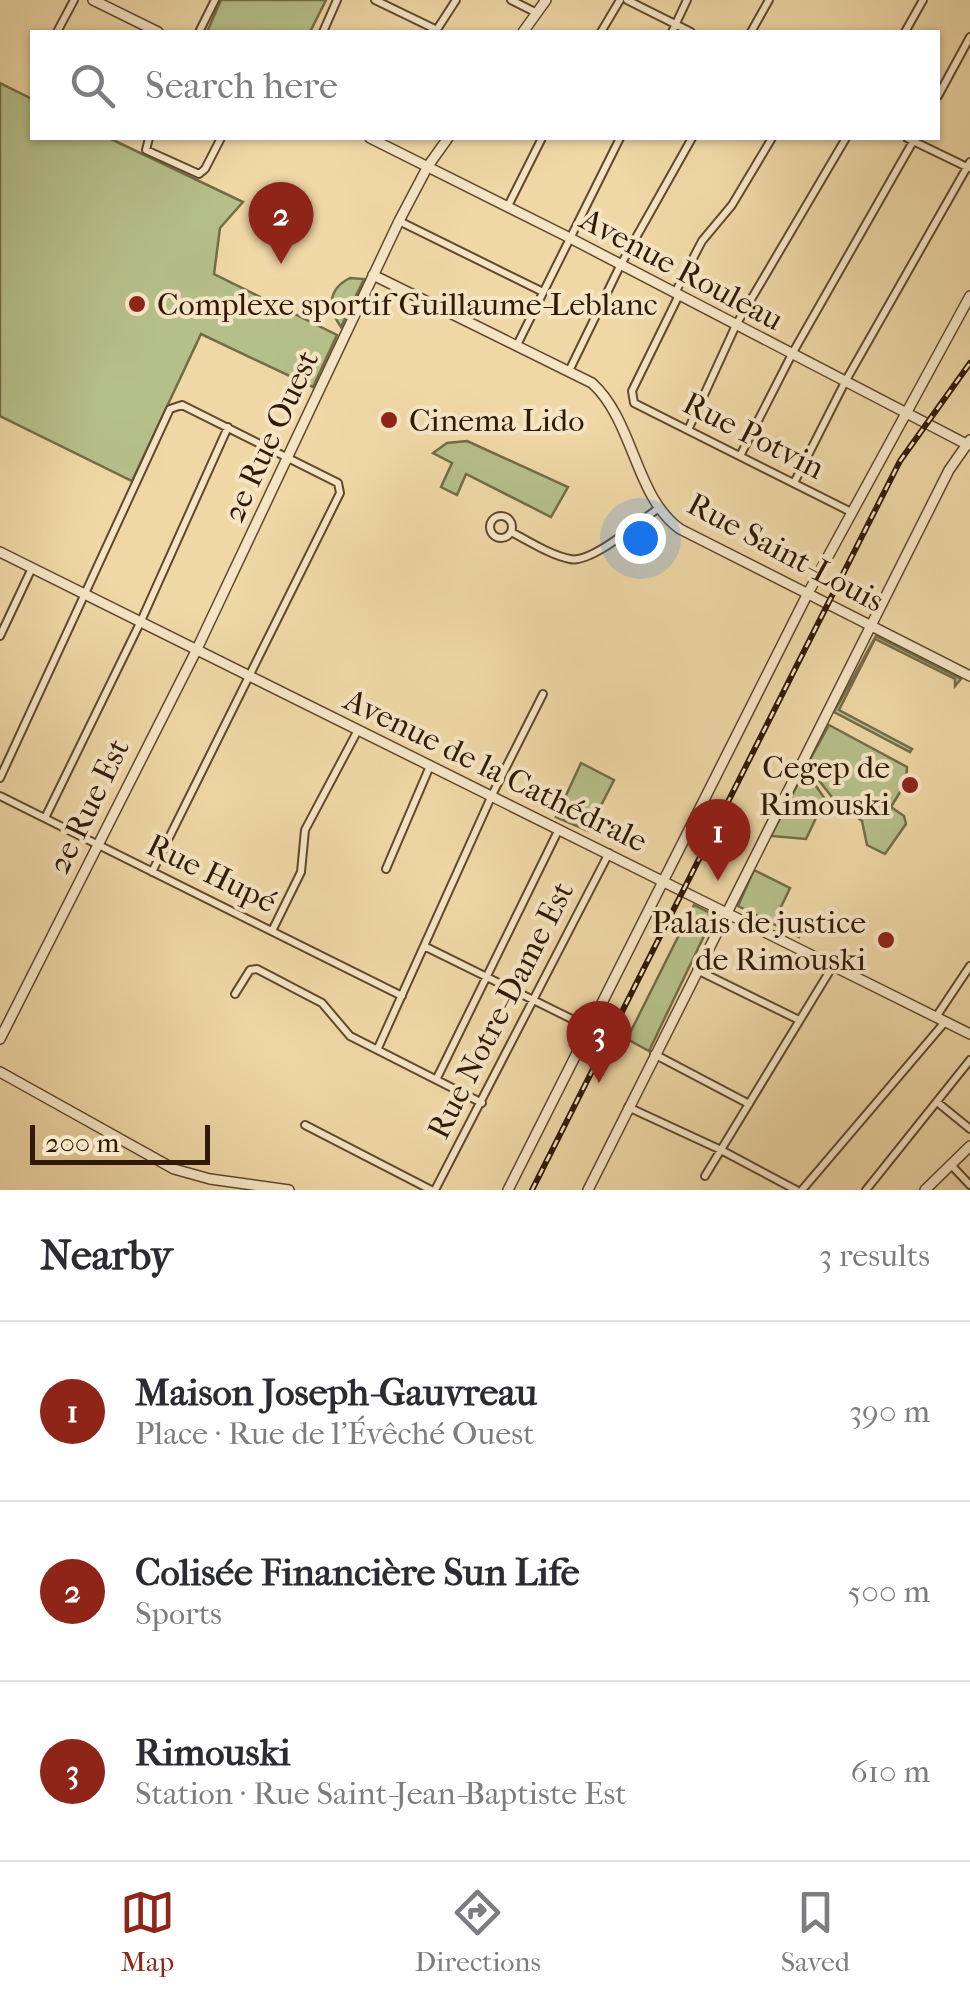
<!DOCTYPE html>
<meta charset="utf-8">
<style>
body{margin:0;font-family:"IM FELL French Canon",serif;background:#f7f7f7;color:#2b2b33}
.scale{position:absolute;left:30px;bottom:25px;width:180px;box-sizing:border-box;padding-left:10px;border:5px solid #311906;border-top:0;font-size:28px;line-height:35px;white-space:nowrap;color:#311906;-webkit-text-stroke:8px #f5e5c5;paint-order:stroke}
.you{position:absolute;left:640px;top:538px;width:35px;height:35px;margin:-25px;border:8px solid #fff;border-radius:50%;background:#1a73e8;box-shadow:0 0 0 15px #1a73e833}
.badge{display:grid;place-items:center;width:65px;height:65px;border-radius:50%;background:#8f2418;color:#fff;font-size:32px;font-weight:700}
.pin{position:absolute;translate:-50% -82px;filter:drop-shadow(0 2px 5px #0008)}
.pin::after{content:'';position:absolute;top:52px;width:35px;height:30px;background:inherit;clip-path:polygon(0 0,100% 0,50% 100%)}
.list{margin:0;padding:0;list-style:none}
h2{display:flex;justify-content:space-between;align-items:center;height:130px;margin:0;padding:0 40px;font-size:42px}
h2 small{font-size:32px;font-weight:400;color:#7c7c81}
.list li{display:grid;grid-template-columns:65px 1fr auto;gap:30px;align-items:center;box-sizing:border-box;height:180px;padding:0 40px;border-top:2px solid #e1e1e2}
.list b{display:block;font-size:38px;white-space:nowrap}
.list p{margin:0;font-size:32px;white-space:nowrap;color:#7c7c81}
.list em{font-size:32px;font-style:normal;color:#7c7c81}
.icon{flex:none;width:55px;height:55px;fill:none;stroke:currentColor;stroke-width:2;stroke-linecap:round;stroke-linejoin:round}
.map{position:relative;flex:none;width:970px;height:1190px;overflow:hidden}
.search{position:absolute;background:#fff;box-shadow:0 2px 8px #0004;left:30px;right:30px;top:30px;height:110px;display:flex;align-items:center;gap:25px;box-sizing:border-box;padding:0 35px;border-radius:0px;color:#7c7c81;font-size:38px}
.sheet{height:670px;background:#fff}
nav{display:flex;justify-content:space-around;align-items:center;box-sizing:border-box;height:140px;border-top:2px solid #e1e1e2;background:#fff;font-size:28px;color:#7c7c81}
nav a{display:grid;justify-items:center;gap:5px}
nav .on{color:#8f2418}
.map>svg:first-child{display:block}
.green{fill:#b5bf89;stroke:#736c48;stroke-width:2.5}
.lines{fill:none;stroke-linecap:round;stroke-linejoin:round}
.minor-casing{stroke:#60482e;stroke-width:10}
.tertiary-casing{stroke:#60482e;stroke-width:12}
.minor{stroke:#f5e5c5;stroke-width:6}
.tertiary{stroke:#f5e5c5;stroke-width:9}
.rail-casing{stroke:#311906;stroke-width:6}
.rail{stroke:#f5e5c5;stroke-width:2.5;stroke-dasharray:8;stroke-linecap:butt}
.poi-dot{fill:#8f2418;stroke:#f5e5c5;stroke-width:4}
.labels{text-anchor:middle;stroke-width:8;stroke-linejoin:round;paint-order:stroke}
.street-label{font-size:32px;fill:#311906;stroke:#f5e5c5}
.poi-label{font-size:32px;fill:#311906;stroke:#f5e5c5;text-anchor:start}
</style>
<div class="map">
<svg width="970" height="1190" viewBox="0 0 970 1190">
<rect width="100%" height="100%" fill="#efd7a6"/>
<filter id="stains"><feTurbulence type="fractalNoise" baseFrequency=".002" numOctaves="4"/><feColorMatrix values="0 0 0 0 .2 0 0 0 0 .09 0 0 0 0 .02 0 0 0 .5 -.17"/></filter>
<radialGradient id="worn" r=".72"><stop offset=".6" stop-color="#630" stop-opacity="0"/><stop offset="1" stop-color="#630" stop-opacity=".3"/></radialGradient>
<!-- green -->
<path class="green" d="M 221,0 L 326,0 L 310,32 L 207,32 Z
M 0,83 L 32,99 L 32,138 L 109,138 L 243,202 L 220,228 L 214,274 L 337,335 L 313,387 L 201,334 L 132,481 L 0,416 Z
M 350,278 L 364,279 L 341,327 C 327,308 328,289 350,278 Z
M 467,441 L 568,487 L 551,517 L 466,474 L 457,495 L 441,487 L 452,463 L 433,453 L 447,443 Z
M 876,636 L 961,679 L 955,686 L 955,679 L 875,639 L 839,710 L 912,749 L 910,752 L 834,712 Z
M 829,725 L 907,767 L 906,782 L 891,807 L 904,816 L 906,824 L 885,854 L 867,845 L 862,821 L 835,801 L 807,765 Z
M 581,763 L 614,780 L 588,831 L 556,817 Z
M 805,770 L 825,799 L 806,839 L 771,836 Z
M 754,870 L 790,888 L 779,911 L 803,924 L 799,937 L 738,906 Z
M 694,905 L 714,915 L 649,1051 L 627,1039 Z"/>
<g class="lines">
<!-- minor casing -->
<g class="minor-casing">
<path id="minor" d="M 375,0 L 437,30
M 511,0 L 537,13
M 627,0 L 691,32
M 436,31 L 456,0
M 57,32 L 74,0
M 199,32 L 215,0
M 323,32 L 337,0
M 601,32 L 620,0
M 672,32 L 687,0
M 751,32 L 769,0
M 905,32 L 923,0
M 938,96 L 970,37
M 149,138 L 146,150 L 199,174 L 205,169 L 221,138
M 907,138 L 969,168
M 508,206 L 542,138
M 399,221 L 543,292
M 675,293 L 702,241 L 732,205 L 772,138
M 679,295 L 632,391 L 634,403 L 851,512
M 517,345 L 620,138
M 569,371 L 620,266 L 692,138
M 688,430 L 736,325 L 846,138
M 740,456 L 792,354 L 915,138
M 794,483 L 845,382 L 970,162
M490 527a11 11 0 1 1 22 0a11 11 0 1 1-22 0Z
M 511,532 C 529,541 550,555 570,559 C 592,564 639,521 659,508
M 0,636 L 32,568
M 0,778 L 170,409 L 182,405 L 338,483 L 340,493 L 152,872
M 0,796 L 402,996
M 45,818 L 141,621 L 228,427
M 386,869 L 430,766
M 272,931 L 301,872 L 305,830 L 358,730
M 424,946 L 590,1028
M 697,970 L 799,1020
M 235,994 L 250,970 L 257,969 L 322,1003 L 350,1036 L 482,1103
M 936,1017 L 970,966
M 378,1048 L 492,795 L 543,694
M 654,1054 L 749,1104
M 437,1078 L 559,829
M 937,1102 L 970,1129
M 628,1107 L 721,1150 L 796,1190
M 305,1125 L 431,1190
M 952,1166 L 970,1185
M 705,1176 L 834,964
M 435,1190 L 609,853
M 802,1190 L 945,1022
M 866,1190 L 970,1060"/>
</g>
<!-- tertiary casing -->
<g class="tertiary-casing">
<path id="tertiary" d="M 93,0 L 158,32
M 523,32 L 546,0
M 370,138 L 570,238 L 968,445
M 373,275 L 592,383 C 634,421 635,497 680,529 L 970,676
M 0,552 L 970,1034
M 0,1039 L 196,651 L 399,221 L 428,166 L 448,138
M 0,1072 L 174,1169 L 210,1179 L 289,1190
M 508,1190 L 807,595 L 970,296
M 588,1190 L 949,470 L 970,440
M 925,1190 L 970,1146"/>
</g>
<!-- minor -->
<use href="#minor" class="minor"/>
<!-- tertiary -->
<use href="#tertiary" class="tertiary"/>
<!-- rail casing -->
<g class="rail-casing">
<path id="rail" d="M 532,1190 L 900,461 L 970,363"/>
</g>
<!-- rail -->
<use href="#rail" class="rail"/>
</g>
<!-- markers -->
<g class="poi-dot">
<circle cx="137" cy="304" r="10"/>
<circle cx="389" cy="420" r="10"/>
<circle cx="910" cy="785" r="10"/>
<circle cx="886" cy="940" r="10"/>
</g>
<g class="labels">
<!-- street labels -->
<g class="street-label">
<text transform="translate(682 269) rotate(28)" y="11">Avenue Rouleau</text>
<text transform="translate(754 435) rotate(27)" y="11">Rue Potvin</text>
<text transform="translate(270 436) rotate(-65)" y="11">2e Rue Ouest</text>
<text transform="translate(786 552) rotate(28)" y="11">Rue Saint-Louis</text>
<text transform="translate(496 770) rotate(26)" y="11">Avenue de la Cathédrale</text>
<text transform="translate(88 806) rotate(-64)" y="11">2e Rue Est</text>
<text transform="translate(212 873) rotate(26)" y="11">Rue Hupé</text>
<text transform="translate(500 1010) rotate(-63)" y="11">Rue Notre-Dame Est</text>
</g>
<!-- poi labels -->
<g class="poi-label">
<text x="157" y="315">Complexe sportif Guillaume-Leblanc</text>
<text x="409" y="431">Cinema Lido</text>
<text x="890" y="778" text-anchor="end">Cegep de<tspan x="890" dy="37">Rimouski</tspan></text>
<text x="866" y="933" text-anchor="end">Palais de justice<tspan x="866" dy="37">de Rimouski</tspan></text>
</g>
</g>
<rect width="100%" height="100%" filter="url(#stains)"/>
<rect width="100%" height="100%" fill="url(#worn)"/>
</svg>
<div class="scale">200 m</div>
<div class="you"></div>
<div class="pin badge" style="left:718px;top:881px">1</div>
<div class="pin badge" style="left:281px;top:264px">2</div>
<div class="pin badge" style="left:599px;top:1083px">3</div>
<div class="search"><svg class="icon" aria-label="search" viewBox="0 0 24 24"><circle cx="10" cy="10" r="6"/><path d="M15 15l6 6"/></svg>Search here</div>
</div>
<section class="sheet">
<h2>Nearby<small>3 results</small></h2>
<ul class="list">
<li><span class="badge">1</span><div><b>Maison Joseph-Gauvreau</b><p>Place · Rue de l'Évêché Ouest</p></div><em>390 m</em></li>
<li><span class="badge">2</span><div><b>Colisée Financière Sun Life</b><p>Sports</p></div><em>500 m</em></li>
<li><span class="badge">3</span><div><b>Rimouski</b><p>Station · Rue Saint-Jean-Baptiste Est</p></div><em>610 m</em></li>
</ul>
</section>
<nav>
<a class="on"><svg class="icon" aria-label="map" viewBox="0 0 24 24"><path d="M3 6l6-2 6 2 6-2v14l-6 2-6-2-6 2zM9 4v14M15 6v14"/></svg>Map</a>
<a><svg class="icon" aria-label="directions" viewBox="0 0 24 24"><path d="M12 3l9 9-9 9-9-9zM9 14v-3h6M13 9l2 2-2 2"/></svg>Directions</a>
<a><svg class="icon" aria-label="saved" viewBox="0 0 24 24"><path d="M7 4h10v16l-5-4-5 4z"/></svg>Saved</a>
</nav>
